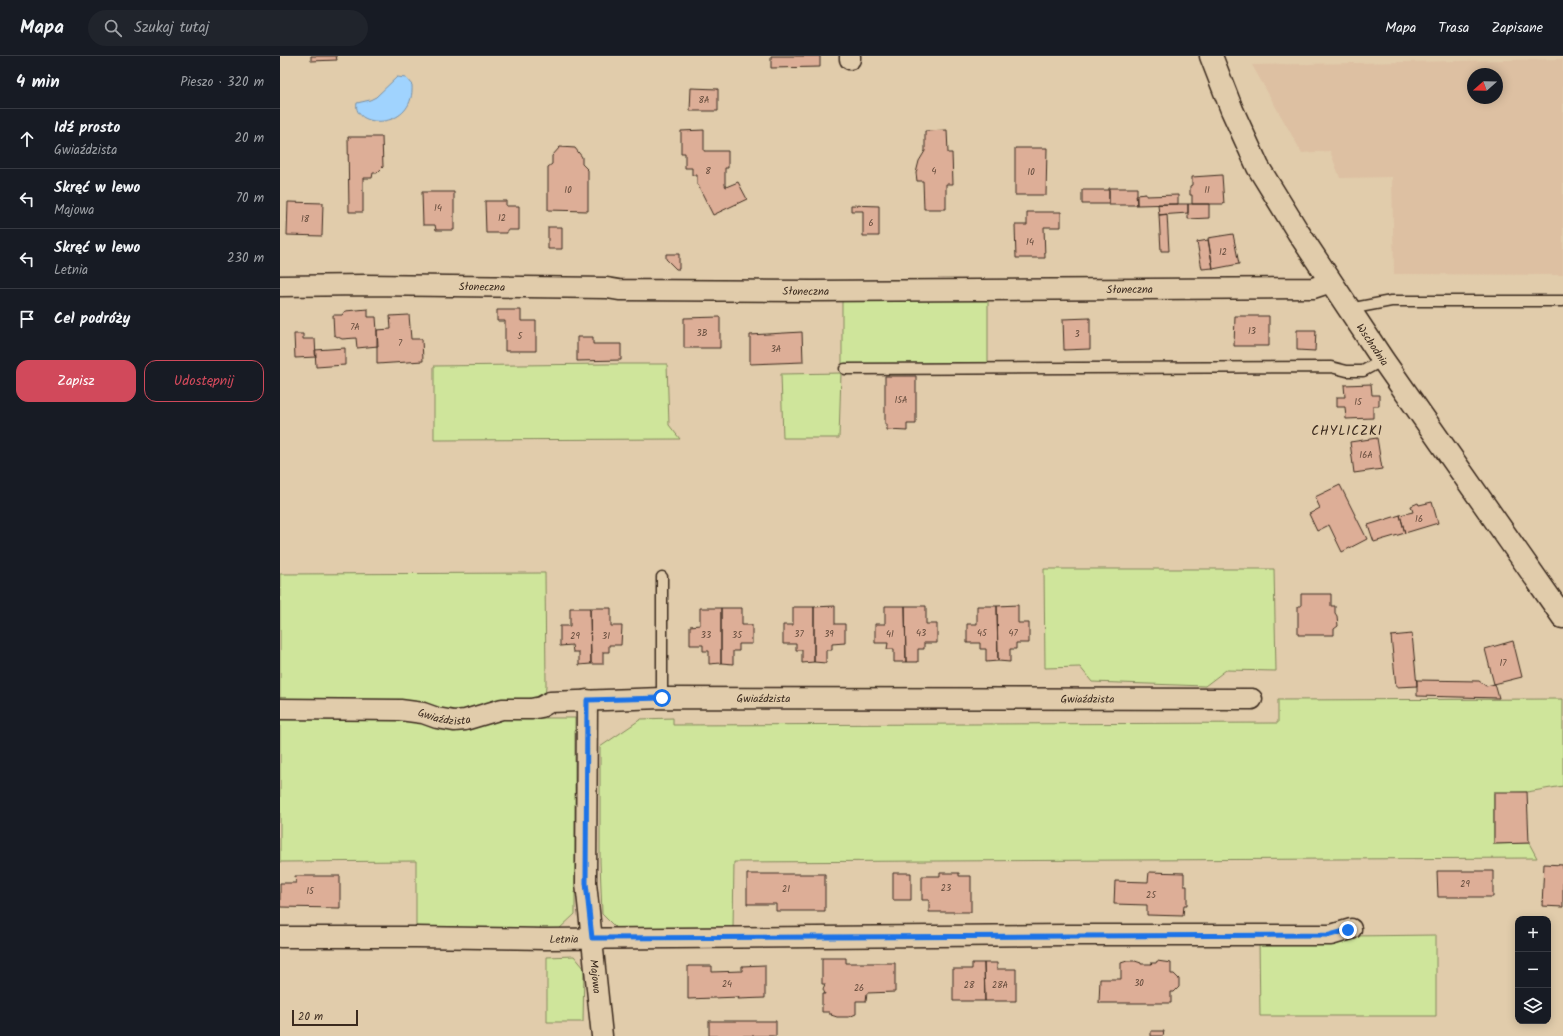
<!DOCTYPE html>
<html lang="pl">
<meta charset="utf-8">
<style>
body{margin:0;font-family:Kalam,sans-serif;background:#20242c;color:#f1f3f6}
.controls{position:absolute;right:12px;bottom:12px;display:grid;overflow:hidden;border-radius:8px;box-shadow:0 2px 10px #0003}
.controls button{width:36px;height:36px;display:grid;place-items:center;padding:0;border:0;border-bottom:1px solid #363941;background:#171b24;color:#f1f3f6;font:20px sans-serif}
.compass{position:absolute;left:1187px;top:12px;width:36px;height:36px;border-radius:50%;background:#171b24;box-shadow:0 2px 10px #0003;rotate:250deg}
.scale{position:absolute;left:12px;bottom:10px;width:66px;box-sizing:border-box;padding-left:4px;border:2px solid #3b2a1e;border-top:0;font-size:11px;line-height:14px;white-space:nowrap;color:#3b2a1e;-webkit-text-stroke:3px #e1ccab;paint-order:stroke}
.stop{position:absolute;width:12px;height:12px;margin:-9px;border:3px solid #1a73e8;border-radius:50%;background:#fff}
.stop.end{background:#1a73e8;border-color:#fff;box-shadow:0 1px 4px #0008}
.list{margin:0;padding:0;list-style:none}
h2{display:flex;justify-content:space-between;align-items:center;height:52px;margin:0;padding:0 16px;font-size:17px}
h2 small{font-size:13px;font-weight:400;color:#9ea1a6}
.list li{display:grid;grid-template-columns:26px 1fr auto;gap:12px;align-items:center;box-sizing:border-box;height:60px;padding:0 16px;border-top:1px solid #363941}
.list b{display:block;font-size:15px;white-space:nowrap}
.list p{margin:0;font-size:13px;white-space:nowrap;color:#9ea1a6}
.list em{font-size:13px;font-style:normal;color:#9ea1a6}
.actions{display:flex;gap:8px;padding:12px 16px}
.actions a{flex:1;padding:9px 0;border:1px solid #d1495b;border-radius:12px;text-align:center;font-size:14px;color:#d1495b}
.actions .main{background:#d1495b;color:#fff}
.icon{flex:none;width:22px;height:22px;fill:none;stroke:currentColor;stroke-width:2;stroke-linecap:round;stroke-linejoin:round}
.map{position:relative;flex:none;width:1283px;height:980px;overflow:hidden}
header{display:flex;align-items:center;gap:24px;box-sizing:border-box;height:56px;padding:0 20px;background:#171b24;border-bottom:1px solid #363941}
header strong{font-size:19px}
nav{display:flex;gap:22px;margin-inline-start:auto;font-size:14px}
.search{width:280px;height:36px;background:#20242c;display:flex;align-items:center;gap:10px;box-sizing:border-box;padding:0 14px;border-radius:22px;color:#9ea1a6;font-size:15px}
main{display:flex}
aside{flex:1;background:#171b24}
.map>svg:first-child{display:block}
.built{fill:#ddc0a2;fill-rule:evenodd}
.green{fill:#cfe59b;stroke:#85885c}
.water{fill:#a0d3fe;stroke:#788fa4}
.building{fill:#ddae97;stroke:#3b2a1e}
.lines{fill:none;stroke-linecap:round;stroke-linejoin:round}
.lane-casing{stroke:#3b2a1e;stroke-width:13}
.street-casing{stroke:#3b2a1e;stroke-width:23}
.secondary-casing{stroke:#3b2a1e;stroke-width:25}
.lane{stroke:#e1ccab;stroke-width:10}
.street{stroke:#e1ccab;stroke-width:20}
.secondary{stroke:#e1ccab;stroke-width:22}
.route{stroke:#1a73e8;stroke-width:5}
.labels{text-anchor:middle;stroke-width:3.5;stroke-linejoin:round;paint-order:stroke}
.number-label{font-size:9px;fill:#644b3c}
.street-label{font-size:11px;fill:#3b2a1e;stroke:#e1ccab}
.quarter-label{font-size:13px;letter-spacing:1px;fill:#3b2a1e;stroke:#e1ccab}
</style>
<header>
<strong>Mapa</strong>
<div class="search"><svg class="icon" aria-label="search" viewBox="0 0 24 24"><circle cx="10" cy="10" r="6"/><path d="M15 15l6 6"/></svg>Szukaj tutaj</div>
<nav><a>Mapa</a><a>Trasa</a><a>Zapisane</a></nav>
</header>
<main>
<aside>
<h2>4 min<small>Pieszo · 320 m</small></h2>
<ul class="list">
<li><svg class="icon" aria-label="ahead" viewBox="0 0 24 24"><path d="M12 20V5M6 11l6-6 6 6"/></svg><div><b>Idź prosto</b><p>Gwiaździsta</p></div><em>20 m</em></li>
<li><svg class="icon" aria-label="left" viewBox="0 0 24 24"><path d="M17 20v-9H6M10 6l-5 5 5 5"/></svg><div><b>Skręć w lewo</b><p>Majowa</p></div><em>70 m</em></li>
<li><svg class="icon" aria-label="left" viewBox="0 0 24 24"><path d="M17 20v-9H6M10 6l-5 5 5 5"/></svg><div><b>Skręć w lewo</b><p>Letnia</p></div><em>230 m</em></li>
<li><svg class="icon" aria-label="arrive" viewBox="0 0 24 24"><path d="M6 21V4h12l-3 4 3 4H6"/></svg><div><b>Cel podróży</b></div></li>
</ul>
<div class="actions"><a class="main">Zapisz</a><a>Udostępnij</a></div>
</aside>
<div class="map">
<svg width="1283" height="980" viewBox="0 0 1283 980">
<rect width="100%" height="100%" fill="#e1ccab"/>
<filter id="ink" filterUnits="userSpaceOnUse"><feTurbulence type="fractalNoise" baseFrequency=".025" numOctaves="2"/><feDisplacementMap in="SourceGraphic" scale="8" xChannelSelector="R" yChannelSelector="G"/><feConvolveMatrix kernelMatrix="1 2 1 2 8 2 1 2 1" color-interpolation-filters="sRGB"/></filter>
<g filter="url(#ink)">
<!-- built -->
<path class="built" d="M 1283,3 L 1283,219 L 1114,218 L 1112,121 L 1060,122 L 1050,95 L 1022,97 L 972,9 ZM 1193,18 L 1217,18 L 1217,42 L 1193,42 Z"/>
<!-- green -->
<path class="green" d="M 708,238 L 708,307 L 562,308 L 562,240 Z
M 327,308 L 387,308 L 389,369 L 400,383 L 154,384 L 154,310 Z
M 561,317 L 559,382 L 503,382 L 501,318 Z
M 764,513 L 994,513 L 996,615 L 946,614 L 925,630 L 812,626 L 800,611 L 765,612 Z
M 265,517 L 266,629 L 265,646 L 181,657 L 0,647 L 0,518 Z
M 1283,643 L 1283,730 L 1247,736 L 1214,737 L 1214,788 L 1249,787 L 1257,802 L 454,806 L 453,873 L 338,874 L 322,858 L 320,806 L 320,691 L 361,663 L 393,662 L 393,669 L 998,667 L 998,644 Z
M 0,662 L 295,662 L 295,858 L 278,874 L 136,874 L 136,805 L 0,806 Z
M 1156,879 L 1156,960 L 980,960 L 979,884 L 1071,884 L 1072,880 Z
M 294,900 L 304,912 L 303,966 L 267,966 L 267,901 Z"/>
<!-- water -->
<path class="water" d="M 117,21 L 126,22 L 132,29 C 135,76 71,72 77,47 L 90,44 L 96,41 Z"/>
<!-- building -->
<path class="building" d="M 31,0 L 56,0 L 57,4 L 31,5 Z
M 491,0 L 540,0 L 540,11 L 491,12 Z
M 411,32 L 438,33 L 438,55 L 410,55 Z
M 424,74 L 424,95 L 448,95 L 448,112 L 445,112 L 445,129 L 446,131 L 458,126 L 467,143 L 433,159 L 418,129 L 417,129 L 417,119 L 412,119 L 412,112 L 405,112 L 405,97 L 401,97 L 401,75 Z
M 667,74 L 668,97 L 672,97 L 673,128 L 666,128 L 666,153 L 644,153 L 643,125 L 637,125 L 636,117 L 639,105 L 645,95 L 645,75 Z
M 68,81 L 102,81 L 103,111 L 97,117 L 93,117 L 92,122 L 83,122 L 83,156 L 69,156 Z
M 280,91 L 295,92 L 302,101 L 302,108 L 308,114 L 308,155 L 268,154 L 268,111 L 272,108 L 272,100 Z
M 735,92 L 767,92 L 766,139 L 735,139 Z
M 942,119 L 944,148 L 912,148 L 912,139 L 910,139 L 910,130 L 912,129 L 912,121 Z
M 829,132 L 857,132 L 857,149 L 829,149 Z
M 802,134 L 829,134 L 829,148 L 802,148 Z
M 142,136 L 174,136 L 174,174 L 156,174 L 155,169 L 143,169 Z
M 866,138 L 866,140 L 898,139 L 898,148 L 857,149 L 856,139 Z
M 205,145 L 226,145 L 226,150 L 239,150 L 239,174 L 227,174 L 227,177 L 206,177 Z
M 8,146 L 43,147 L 42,180 L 7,179 Z
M 878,148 L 908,148 L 908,157 L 879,159 Z
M 908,148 L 929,148 L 929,162 L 908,163 Z
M 571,149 L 599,150 L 599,180 L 583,180 L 583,155 L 571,155 Z
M 747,156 L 781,156 L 781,171 L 764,171 L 765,202 L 736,202 L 735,169 L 747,169 Z
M 887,158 L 889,195 L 881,195 L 879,159 Z
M 268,171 L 282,171 L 282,193 L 268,193 Z
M 953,178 L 959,208 L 933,213 L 928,182 Z
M 928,184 L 933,212 L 922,213 L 917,186 Z
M 386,198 L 399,198 L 399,213 L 396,213 L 386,203 Z
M 88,253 L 88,261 L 96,261 L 98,290 L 77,292 L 76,282 L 62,283 L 54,279 L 53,259 L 62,259 L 65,255 Z
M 217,254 L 241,254 L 241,265 L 256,265 L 256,295 L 225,295 L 225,265 L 217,265 Z
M 129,259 L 131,283 L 142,283 L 143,305 L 97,308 L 97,274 L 111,273 L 110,260 Z
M 955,260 L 989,260 L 989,290 L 954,290 Z
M 440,261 L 440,292 L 404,292 L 404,262 Z
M 810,262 L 810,293 L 784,294 L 783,263 Z
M 1017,274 L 1036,274 L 1035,295 L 1017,294 Z
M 522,276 L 523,306 L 470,308 L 470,279 Z
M 14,278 L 23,278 L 23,283 L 35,283 L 36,301 L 15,302 Z
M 297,281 L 313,281 L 313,288 L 341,288 L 341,304 L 297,305 Z
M 65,292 L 65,309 L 36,311 L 35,294 Z
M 605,320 L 636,320 L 636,368 L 627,368 L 627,375 L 607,374 L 607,368 L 605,368 Z
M 1091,328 L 1092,339 L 1099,339 L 1099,350 L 1093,350 L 1093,362 L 1066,363 L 1065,351 L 1057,351 L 1057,341 L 1065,341 L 1064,329 Z
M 1097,382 L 1102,413 L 1074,417 L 1070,386 Z
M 1060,429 L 1087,483 L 1062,496 L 1049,469 L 1037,475 L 1029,458 L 1040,452 L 1035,441 Z
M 1152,446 L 1158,467 L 1125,477 L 1120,459 L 1133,456 L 1131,450 L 1138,447 L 1139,449 Z
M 1120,459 L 1125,477 L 1094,486 L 1088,469 Z
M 1021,538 L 1051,538 L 1051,550 L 1055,550 L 1055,557 L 1057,560 L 1058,570 L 1054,573 L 1054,579 L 1018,579 L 1018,550 L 1021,550 Z
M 738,549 L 738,567 L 749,567 L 749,587 L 736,587 L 736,593 L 730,593 L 730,606 L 718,605 L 717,550 Z
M 555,550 L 555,568 L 565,568 L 565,587 L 552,588 L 552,594 L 546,594 L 546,607 L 534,606 L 534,551 Z
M 605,550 L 625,550 L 626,606 L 614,606 L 614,593 L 607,593 L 608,587 L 595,587 L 595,568 L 605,568 Z
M 625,550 L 646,550 L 646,568 L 657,568 L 657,587 L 644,587 L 644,593 L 638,593 L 638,606 L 626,606 Z
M 697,550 L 717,550 L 718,605 L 706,606 L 706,593 L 700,593 L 700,587 L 687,587 L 687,568 L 697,568 Z
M 513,551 L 534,551 L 534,606 L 522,607 L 522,594 L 516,594 L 516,588 L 503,588 L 503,569 L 513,569 Z
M 290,552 L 310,552 L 311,608 L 299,609 L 299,596 L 293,596 L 292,589 L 280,590 L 280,570 L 290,570 Z
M 310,552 L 331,552 L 331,570 L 342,570 L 341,589 L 329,589 L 329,596 L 323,596 L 323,608 L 311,608 Z
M 420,552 L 441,552 L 441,607 L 429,608 L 429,595 L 423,595 L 423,589 L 410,589 L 410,570 L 420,569 Z
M 441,552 L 462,552 L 462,569 L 472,569 L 472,588 L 459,588 L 459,595 L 453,595 L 453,608 L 441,607 Z
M 1132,578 L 1137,630 L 1116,631 L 1111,580 Z
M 1233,585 L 1242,621 L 1214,628 L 1205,593 Z
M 1137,624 L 1199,625 L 1206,630 L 1215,628 L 1219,642 L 1137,640 Z
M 1214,736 L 1247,736 L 1249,787 L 1214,788 Z
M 1264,808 L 1283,809 L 1283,851 L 1262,850 Z
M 1157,815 L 1213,815 L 1213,841 L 1158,841 Z
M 869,816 L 904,817 L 904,830 L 907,830 L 907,849 L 904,849 L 903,860 L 867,859 L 867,849 L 834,848 L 835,825 L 868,826 Z
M 613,817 L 631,817 L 631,844 L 613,844 Z
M 660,817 L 679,817 L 679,820 L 691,820 L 691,856 L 649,856 L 649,844 L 642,844 L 642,820 L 660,820 Z
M 467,818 L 545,818 L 545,855 L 496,855 L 496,848 L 467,848 Z
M 15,820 L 60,820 L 60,852 L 0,851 L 0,827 L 16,827 Z
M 542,902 L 566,902 L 566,907 L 615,907 L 615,936 L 587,937 L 586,945 L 576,945 L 576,958 L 569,961 L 557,961 L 551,959 L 552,958 L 549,958 L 549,956 L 542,956 L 542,938 L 545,938 L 543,933 L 545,928 L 542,928 Z
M 847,905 L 855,905 L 861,907 L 861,908 L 872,908 L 871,907 L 876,907 L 877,905 L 891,907 L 891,918 L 894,918 L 899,923 L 899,931 L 894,936 L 891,936 L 891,947 L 819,947 L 820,923 L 841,923 L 841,907 Z
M 692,907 L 704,907 L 705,945 L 673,945 L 673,913 L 692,913 Z
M 704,907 L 717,907 L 717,913 L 736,913 L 736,945 L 705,945 Z
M 485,909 L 485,942 L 458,943 L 459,941 L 408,943 L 408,910 L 432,910 L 432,916 L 462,915 L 462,910 Z
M 429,965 L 496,965 L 496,980 L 429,980 Z
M 871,975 L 884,975 L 883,980 L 871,980 Z"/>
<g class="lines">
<!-- lane casing -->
<g class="lane-casing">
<path id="lane" d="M 1069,253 L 1111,245 L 1283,245
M 565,313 L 1051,311 L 1067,315 L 1083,315 L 1103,304
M 382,521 L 382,642"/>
</g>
<!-- street casing -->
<g class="street-casing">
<g id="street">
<path d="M 570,0 L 570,3"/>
<path id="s1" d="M 0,230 L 85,229 L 327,232 L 339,234 L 533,235 L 1033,232 L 1051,226"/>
<path id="s2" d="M 307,644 L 306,827 L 322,980"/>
<path id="s3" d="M 0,653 L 120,654 L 143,657 L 157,662 L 174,665 L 185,664 L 222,653 L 251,653 L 261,651 L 270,646 L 382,642 L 972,643"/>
<path id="s4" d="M 0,881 L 136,881 L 265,883 L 787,879 L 1051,879 L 1071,873"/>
</g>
</g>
<!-- secondary casing -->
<g class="secondary-casing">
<g id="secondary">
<path id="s5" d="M 931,0 L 952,54 L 978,111 L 1018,176 L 1103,304 L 1283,561"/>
</g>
</g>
<!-- lane -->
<use href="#lane" class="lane"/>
<!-- street -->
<use href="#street" class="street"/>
<!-- secondary -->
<use href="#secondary" class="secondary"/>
</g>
</g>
<g class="lines" filter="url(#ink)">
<!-- route -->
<path class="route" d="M 382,642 L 307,644 L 306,827 L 312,882 L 1050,879 L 1068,874"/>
</g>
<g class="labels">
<!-- number labels -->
<g class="number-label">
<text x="424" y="47">8A</text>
<text x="428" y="118">8</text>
<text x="654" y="118">4</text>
<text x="751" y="119">10</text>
<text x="288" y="137">10</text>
<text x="927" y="137">11</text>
<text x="158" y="155">14</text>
<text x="222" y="165">12</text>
<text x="25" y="166">18</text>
<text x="591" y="170">6</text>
<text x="750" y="189">14</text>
<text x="943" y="199">12</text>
<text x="75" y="274">7A</text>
<text x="972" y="278">13</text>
<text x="422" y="280">3B</text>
<text x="797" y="281">3</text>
<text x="240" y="283">5</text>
<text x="120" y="290">7</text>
<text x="496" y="296">3A</text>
<text x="621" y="347">15A</text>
<text x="1078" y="349">15</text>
<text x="1086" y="402">16A</text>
<text x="1139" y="466">16</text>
<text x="641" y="580">43</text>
<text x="702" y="580">45</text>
<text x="733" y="580">47</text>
<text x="519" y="581">37</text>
<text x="549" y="581">39</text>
<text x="610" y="581">41</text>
<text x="426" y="582">33</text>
<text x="457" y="582">35</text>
<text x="295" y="583">29</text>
<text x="326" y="583">31</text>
<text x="1223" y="610">17</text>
<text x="1185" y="831">29</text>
<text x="666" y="835">23</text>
<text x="506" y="836">21</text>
<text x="30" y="838">15</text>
<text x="871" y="842">25</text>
<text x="859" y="930">30</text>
<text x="447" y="931">24</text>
<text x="689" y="932">28</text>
<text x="720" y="932">28A</text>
<text x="579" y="935">26</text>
</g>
<!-- street labels -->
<g class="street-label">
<text dy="4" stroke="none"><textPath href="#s1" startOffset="202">Słoneczna</textPath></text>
<text dy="4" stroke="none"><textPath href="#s1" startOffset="850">Słoneczna</textPath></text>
<text dy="4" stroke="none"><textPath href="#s1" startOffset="526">Słoneczna</textPath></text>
<text dy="4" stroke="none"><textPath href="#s5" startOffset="332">Wschodnia</textPath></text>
<text dy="4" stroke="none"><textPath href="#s3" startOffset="488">Gwiaździsta</textPath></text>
<text dy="4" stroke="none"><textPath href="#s3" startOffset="812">Gwiaździsta</textPath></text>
<text dy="4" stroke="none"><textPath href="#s3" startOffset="165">Gwiaździsta</textPath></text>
<text dy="4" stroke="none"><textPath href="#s4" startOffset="284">Letnia</textPath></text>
<text dy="4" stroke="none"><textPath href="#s2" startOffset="277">Majowa</textPath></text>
</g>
<!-- quarter labels -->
<g class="quarter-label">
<text x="1067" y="379">CHYLICZKI</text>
</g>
</g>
</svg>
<div class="controls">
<button>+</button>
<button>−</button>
<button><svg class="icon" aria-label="layers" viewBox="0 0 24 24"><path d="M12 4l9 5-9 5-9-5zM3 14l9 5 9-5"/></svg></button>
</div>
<svg class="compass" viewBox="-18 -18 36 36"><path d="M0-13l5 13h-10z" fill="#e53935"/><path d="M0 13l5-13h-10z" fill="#9ea1a6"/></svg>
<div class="scale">20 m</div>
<div class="stop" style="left:382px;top:642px"></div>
<div class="stop end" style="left:1068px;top:874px"></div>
</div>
</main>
